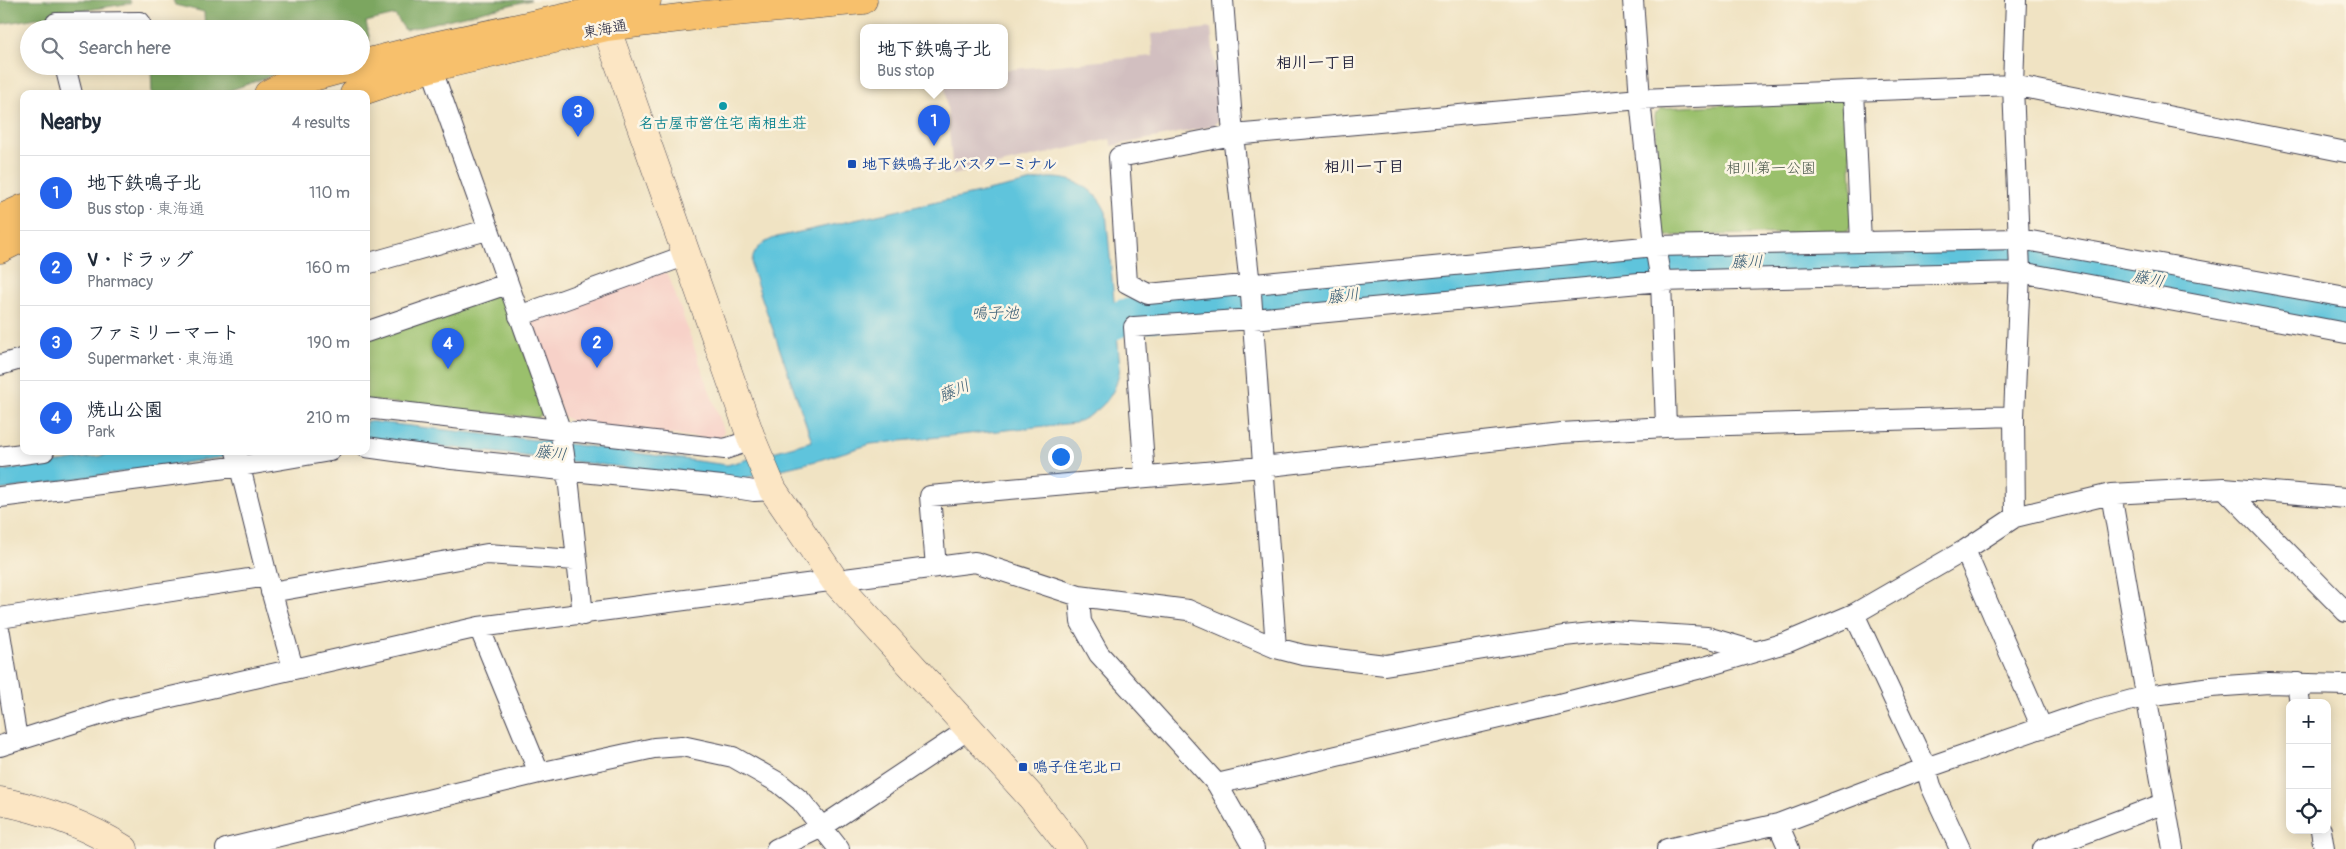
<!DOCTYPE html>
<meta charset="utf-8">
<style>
body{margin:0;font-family:Pangolin,"Klee One",sans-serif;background:#f2f2f3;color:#1f2937}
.controls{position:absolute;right:15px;bottom:15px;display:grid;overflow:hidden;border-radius:10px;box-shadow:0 2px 12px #0003}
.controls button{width:45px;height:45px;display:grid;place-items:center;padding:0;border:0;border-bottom:1px solid #e0e1e3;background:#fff;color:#1f2937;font:25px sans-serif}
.you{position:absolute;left:1060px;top:456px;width:18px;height:18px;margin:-12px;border:4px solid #fff;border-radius:50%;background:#1a73e8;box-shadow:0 0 0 8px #1a73e833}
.badge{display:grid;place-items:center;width:32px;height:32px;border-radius:50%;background:#2563eb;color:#fff;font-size:16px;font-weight:700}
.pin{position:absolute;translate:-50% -41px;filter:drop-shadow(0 1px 2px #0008)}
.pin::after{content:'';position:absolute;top:26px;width:18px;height:15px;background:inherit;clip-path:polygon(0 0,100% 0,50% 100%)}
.popup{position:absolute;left:860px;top:24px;width:148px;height:65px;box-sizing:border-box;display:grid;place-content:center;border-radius:10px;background:#fff;filter:drop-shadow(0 1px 4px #0005);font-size:16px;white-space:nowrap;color:#747a83}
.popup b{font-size:19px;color:#1f2937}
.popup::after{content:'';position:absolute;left:50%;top:100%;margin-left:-10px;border:10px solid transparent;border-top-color:#fff}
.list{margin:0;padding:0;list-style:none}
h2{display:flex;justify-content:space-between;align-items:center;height:65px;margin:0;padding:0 20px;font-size:21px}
h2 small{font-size:16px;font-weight:400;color:#747a83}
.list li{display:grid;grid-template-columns:32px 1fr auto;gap:15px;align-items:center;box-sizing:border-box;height:75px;padding:0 20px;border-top:1px solid #e0e1e3}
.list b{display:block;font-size:19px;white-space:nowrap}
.list p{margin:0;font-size:16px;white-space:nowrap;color:#747a83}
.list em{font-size:16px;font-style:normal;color:#747a83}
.icon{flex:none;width:28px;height:28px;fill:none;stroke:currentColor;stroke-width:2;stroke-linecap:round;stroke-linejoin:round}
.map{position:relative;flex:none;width:2346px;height:849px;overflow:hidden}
.search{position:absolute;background:#fff;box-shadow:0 2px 12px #0003;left:20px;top:20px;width:350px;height:55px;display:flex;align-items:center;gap:12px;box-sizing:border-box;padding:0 18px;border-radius:28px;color:#747a83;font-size:19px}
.panel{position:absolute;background:#fff;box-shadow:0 2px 12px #0003;left:20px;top:90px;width:350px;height:365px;border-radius:10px}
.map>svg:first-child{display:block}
.built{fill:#f7d1c8}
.industrial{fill:#d2bfc0}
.green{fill:#9ac06c;stroke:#5e7154}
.forest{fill:#7ba660;stroke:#4e644e}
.water{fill:#5ec4dc;stroke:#40738c}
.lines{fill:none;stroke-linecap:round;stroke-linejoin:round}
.river{stroke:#5ec4dc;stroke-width:36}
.street-casing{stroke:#413f4f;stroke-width:22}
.secondary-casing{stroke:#413f4f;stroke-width:29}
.primary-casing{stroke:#413f4f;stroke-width:29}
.street{stroke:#fff;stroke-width:20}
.secondary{stroke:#fce6c4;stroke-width:28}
.primary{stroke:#f7c06c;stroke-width:28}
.culture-dot{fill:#0f9aa8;stroke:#fcf5e5;stroke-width:2}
.transit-dot{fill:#1a4fb4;stroke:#fcf5e5;stroke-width:2}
.labels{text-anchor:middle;stroke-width:5;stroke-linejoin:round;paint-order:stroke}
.street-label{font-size:15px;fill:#22223b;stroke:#fcf5e5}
.culture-label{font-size:15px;font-weight:bold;fill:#0d838f;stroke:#fcf5e5}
.transit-label{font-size:15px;font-weight:bold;fill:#164399;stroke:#fcf5e5;text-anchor:start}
.park-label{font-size:15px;fill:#4c594c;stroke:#fcf5e5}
.neighbourhood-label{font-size:16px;font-weight:bold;fill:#22223b;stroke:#fcf5e5}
.water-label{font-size:16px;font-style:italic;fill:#375b73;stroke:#fcf5e5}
</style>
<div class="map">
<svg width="2346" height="849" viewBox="0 0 2346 849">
<rect width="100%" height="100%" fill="#fcf5e5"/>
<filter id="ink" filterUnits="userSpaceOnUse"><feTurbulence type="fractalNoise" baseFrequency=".02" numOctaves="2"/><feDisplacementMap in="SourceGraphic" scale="10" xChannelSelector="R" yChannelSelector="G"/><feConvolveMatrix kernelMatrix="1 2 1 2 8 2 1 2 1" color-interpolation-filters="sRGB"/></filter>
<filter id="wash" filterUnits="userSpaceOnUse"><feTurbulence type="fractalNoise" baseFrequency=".0096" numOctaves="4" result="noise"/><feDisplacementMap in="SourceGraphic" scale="20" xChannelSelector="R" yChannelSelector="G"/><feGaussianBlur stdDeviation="1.12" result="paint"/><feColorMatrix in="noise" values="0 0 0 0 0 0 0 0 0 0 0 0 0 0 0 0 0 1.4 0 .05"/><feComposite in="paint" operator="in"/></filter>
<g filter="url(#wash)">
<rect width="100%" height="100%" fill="#f0e3c3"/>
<!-- built -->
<path class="built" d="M 658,270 L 668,274 L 724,431 L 719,440 L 576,424 L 563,416 L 531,323 L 536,315 Z"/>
<!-- industrial -->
<path class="industrial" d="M 1211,28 L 1220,118 L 1214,126 L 1112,146 L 1110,139 L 953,175 L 945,85 L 1004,85 L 1004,70 L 1153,56 L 1151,34 Z"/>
<!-- green -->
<path class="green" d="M 1840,99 L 1848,108 L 1854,222 L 1847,232 L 1665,236 L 1660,227 L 1655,114 L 1662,108 Z
M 493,294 L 504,297 L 546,411 L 537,418 L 366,400 L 366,338 Z"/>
<!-- forest -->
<path class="forest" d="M 0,0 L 130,0 L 131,3 L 0,24 Z
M 173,0 L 531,0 L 405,30 L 395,15 L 366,22 L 370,41 L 361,44 L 361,29 L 205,29 L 204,12 L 175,5 Z
M 151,66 L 298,66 L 220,94 L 152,94 Z"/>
<!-- water -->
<path class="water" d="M 1047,178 C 1073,177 1095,187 1106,212 L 1120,367 C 1117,395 1101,412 1075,423 L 871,444 L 816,461 L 736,480 L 366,438 L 366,421 L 554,442 L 727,465 L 812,441 L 752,270 C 750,251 761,243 777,237 Z
M 133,451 L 264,451 L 0,490 L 0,471 Z"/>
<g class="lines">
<!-- river -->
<path class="river" d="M 1071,340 L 1124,317 L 1597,270 L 1668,263 L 1998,253 L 2039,254 L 2223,293 L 2346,315"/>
</g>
</g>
<g filter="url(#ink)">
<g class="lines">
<!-- street casing -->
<g class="street-casing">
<path id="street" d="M 1223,0 L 1233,135 L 1251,294 L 1276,648
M 1633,0 L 1640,99 L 1655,246 L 1661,281 L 1666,427
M 57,29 L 56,23 L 140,22
M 427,56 L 560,429 L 569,486 L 583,615
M 65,66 L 72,94
M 1854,91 L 1861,242
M 2346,152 L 2013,85 L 1640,99 L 1233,135 L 1119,157 L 1127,283 L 1148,294 L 1655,246 L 2020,239 L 2346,297
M 366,264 L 487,230
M 519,316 L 687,255
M 366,332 L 507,284
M 0,365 L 24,358
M 366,408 L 725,449 L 752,440
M 366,447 L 452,459 L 722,486 L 754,491 L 773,490
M 236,451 L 267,576 L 293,668
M 0,457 L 44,451
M 1145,477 L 1134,327 L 1253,319 L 1661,281 L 2020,272 L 2346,333
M 2224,488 L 2346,612
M 2111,494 L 2173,849
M 0,497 L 241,466 L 330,451
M 2015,517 L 2014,416 L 2020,272 L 2013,85 L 2016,0
M 1965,550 L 2042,728
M 936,567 L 930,496 L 1262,467 L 1561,433 L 1666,427 L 2014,416
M 271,592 L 487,554 L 575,560
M 1079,596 L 1081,622 L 1099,654 L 1217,784 L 1254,849
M 1854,614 L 1926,768 L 1931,786 L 1960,849
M 0,618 L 267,576
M 479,627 L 539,773
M 0,633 L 17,739
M 2297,683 L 2300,703
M 0,746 L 118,709 L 479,627 L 975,562 L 1079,596 L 1188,610 L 1276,648 L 1303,655 L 1385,665 L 1564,636 L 1611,631 L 1707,637 L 1754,651
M 1217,784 L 1559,704 L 1701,668 L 1788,642 L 1854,614 L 1965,550 L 2015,517 L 2111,494 L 2224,488 L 2346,498
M 1778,824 L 1789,849
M 2321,830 L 2324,849
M 226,849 L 539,773 L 654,748 L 682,746 L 733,757 L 779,783 L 801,801 L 839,849
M 776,849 L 822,827 L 969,729
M 1667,849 L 1778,824 L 1926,768 L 2084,713 L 2147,696 L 2211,687 L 2269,683 L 2346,685
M 2043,849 L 2165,803"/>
</g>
<!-- secondary casing -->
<g class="secondary-casing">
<path id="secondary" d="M 600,10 L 752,440 L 773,490 L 835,581 L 1032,798 L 1072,849
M 0,801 C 45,810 85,824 124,849"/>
</g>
<!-- primary casing -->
<g class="primary-casing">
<path id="primary" d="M 361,64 L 424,48 L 647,0
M 268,94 L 287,84 L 354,66
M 354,94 L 430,68 L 606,27 L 704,15 L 863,0
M 0,219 L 24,208
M 0,249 L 24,237"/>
</g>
<!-- street -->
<use href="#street" class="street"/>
<!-- secondary -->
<use href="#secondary" class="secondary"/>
<!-- primary -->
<use href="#primary" class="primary"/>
</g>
</g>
<!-- markers -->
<circle class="culture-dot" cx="723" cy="106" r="5"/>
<g class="transit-dot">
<rect x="847" y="159" width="10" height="10" rx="2.5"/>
<rect x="1018" y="762" width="10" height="10" rx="2.5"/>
</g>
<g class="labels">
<!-- street labels -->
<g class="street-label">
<text transform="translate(605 29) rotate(-10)" y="5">東海通</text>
</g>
<!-- culture labels -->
<g class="culture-label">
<text x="723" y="128">名古屋市営住宅 南相生荘</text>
</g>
<!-- transit labels -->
<g class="transit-label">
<text x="862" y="169">地下鉄鳴子北バスターミナル</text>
<text x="1033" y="772">鳴子住宅北口</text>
</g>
<!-- park labels -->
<g class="park-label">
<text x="1771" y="173">相川第一公園</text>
</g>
<!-- neighbourhood labels -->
<g class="neighbourhood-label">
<text x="1316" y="68">相川一丁目</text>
<text x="1364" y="172">相川一丁目</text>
</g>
<!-- water labels -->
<g class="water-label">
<text transform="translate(1747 261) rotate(-1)" y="6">藤川</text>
<text transform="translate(2149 278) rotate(12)" y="6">藤川</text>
<text transform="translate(1343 295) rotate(-6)" y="6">藤川</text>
<text x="995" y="318">鳴子池</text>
<text transform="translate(954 390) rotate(-23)" y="6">藤川</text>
<text transform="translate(551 452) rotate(6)" y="6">藤川</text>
</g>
</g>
</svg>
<div class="controls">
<button>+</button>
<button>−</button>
<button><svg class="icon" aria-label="locate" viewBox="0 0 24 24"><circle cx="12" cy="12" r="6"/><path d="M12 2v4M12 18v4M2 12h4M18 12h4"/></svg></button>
</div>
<div class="you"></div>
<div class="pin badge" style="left:934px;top:146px">1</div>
<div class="popup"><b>地下鉄鳴子北</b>Bus stop</div>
<div class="pin badge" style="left:597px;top:368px">2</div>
<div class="pin badge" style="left:578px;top:137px">3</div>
<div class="pin badge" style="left:448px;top:369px">4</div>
<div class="search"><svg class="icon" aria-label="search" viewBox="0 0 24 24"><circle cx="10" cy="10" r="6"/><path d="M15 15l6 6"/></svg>Search here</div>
<section class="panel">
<h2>Nearby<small>4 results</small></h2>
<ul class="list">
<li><span class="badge">1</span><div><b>地下鉄鳴子北</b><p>Bus stop · 東海通</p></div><em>110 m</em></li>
<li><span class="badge">2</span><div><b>V・ドラッグ</b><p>Pharmacy</p></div><em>160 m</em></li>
<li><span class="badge">3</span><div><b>ファミリーマート</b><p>Supermarket · 東海通</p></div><em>190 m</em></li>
<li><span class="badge">4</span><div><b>焼山公園</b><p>Park</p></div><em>210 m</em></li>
</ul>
</section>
</div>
